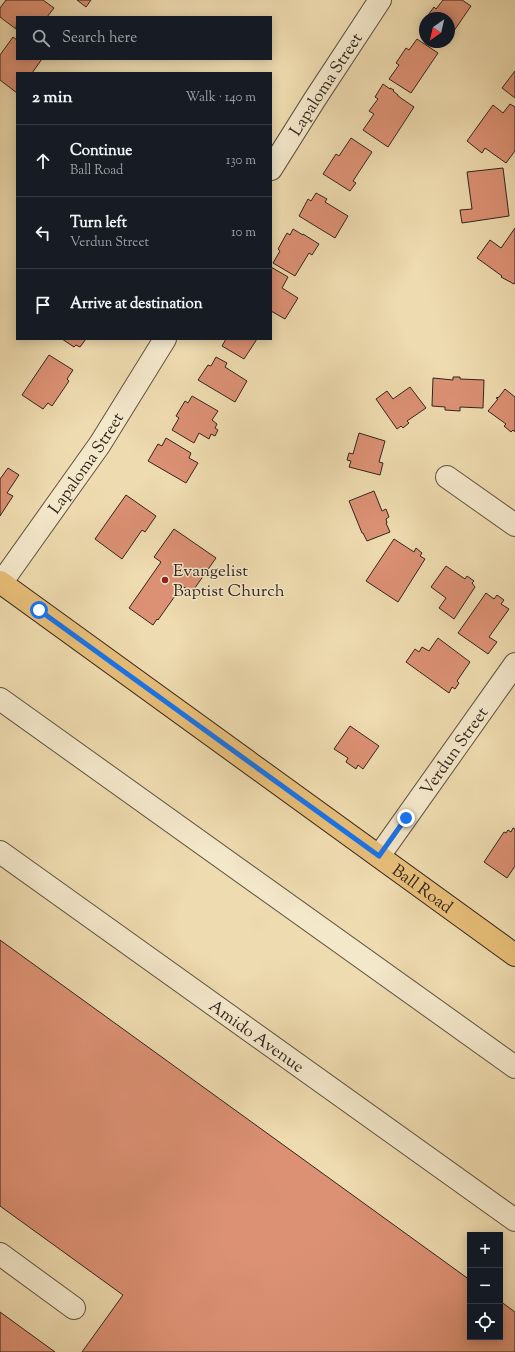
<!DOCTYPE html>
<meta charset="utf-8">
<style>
body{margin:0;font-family:"Sorts Mill Goudy",serif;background:#242831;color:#f1f3f6}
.controls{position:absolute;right:12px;bottom:12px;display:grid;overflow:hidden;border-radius:0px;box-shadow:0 2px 10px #0003}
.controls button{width:36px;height:36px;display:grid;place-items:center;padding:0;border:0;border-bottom:1px solid #363941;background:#171b24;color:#f1f3f6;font:20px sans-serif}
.compass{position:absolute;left:419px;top:12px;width:36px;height:36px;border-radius:50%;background:#171b24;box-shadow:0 2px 10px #0003;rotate:214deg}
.stop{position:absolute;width:12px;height:12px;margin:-9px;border:3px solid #1a73e8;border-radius:50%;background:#fff}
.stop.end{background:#1a73e8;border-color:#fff;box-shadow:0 1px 4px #0008}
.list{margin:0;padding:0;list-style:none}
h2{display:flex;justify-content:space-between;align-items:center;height:52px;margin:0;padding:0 16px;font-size:17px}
h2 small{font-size:13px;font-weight:400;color:#9ea1a6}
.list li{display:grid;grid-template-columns:26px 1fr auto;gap:12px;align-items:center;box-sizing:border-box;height:72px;padding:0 16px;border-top:1px solid #363941}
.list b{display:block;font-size:15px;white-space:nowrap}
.list p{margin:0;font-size:13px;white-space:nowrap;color:#9ea1a6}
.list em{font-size:13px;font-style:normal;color:#9ea1a6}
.icon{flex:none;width:22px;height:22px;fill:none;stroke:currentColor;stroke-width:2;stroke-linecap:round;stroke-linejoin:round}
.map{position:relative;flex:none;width:515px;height:1352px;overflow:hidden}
.search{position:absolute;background:#171b24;box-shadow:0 2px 10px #0003;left:16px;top:16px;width:256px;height:44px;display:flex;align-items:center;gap:10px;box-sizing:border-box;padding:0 14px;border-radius:0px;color:#9ea1a6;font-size:15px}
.panel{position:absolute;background:#171b24;box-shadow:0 2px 10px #0003;left:16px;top:72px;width:256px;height:268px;border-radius:0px}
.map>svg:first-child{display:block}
.building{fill:#dc9174;stroke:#32251d}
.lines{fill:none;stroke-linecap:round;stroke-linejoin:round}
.minor-casing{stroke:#615242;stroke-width:24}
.major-casing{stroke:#32251d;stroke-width:24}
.minor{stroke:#f4e8cb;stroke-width:22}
.major{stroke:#e7be78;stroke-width:22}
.route{stroke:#1a73e8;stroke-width:5}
.poi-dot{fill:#8f2418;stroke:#f4e8cb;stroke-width:1.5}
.labels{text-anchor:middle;stroke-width:3;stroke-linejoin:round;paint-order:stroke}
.street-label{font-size:17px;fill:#32251d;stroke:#f4e8cb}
.poi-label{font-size:17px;fill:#32251d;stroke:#f4e8cb;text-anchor:start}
</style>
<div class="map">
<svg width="515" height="1352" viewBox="0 0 515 1352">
<rect width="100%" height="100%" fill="#eedbaf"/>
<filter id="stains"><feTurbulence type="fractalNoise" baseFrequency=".005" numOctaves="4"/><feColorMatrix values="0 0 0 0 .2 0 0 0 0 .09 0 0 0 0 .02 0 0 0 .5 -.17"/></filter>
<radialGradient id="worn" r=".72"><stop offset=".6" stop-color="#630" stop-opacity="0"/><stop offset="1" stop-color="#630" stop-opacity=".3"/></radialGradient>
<!-- building -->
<path class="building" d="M 6,0 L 43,0 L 54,8 L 47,17 L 17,17 L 16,29 L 0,17 L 0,8 Z
M 77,0 L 91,0 L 86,7 Z
M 443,0 L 462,0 L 471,6 L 449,38 L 449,18 L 426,18 L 434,7 L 436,9 Z
M 13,37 L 17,40 L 17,59 L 42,59 L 32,73 L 17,73 L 17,93 L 0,80 L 0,55 Z
M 417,39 L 438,53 L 411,93 L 389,79 L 399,65 L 396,63 L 406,48 L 409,50 Z
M 515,71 L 515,98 L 502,88 Z
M 383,84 L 390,89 L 390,88 L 394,90 L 393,91 L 398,95 L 398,96 L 414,107 L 388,147 L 363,130 L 374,114 L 369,111 L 378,99 L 375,97 Z
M 510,104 L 515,107 L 515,151 L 506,163 L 485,148 L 482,153 L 467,141 L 493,105 L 503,113 Z
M 351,138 L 372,152 L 353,181 L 356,183 L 350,191 L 323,174 L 336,154 L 339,156 Z
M 503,168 L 509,216 L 462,223 L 460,210 L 472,209 L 467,172 Z
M 316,193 L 327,199 L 325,202 L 348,216 L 335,238 L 299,216 L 308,199 L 311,201 Z
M 515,228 L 515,283 L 514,284 L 501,277 L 502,276 L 477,258 L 490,240 L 501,248 Z
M 293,229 L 303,235 L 303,234 L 319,244 L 312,255 L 309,253 L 295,276 L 273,263 L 280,251 L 278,249 L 287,233 L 290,235 Z
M 271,267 L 288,277 L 282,288 L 298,298 L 285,319 L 271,311 Z
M 62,339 L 86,339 L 80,347 L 76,345 L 74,347 Z
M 226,339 L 257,339 L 244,359 L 222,346 Z
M 49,355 L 73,370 L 67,379 L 69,381 L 52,406 L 48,403 L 43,409 L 22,395 Z
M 216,357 L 227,363 L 225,367 L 247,381 L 235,402 L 198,380 L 208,365 L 211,366 Z
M 453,377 L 460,377 L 460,379 L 484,380 L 483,408 L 460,407 L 460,411 L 445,410 L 445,407 L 432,406 L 433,378 L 453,380 Z
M 410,387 L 426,408 L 407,421 L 409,423 L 403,428 L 401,426 L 397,429 L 376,399 L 387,391 L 393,399 Z
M 505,389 L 515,397 L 515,432 L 513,430 L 511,432 L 504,426 L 506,424 L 488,411 L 498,399 L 496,398 L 499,397 Z
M 192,396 L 218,411 L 212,420 L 217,424 L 215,428 L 218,430 L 215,436 L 211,434 L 209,439 L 199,433 L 194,443 L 172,430 L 179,418 L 176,416 L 185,401 L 188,403 Z
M 359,433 L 385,441 L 379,462 L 383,463 L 380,475 L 349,467 L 351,461 L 347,460 L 349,453 L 353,454 Z
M 166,438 L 191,453 L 189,458 L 198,463 L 186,483 L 148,461 L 158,444 L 162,446 Z
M 8,468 L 19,475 L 7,493 L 13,496 L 0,516 L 0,479 Z
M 374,491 L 382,511 L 386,509 L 389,517 L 386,519 L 387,523 L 386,523 L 390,532 L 367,541 L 363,533 L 362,533 L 349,501 Z
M 126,495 L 156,516 L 145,532 L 142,530 L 122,559 L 95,539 Z
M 174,529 L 216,558 L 192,592 L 182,586 L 158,620 L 157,619 L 153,625 L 129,608 L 161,562 L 154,557 Z
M 394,539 L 414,552 L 416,548 L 422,553 L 420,556 L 425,559 L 398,602 L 366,581 Z
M 446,566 L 465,579 L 467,576 L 474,581 L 472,583 L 475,587 L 454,619 L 439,608 L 446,598 L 431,587 Z
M 486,593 L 494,599 L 497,595 L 504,600 L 501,604 L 509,609 L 489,637 L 497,642 L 488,654 L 458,633 Z
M 438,638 L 470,662 L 457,681 L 459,683 L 455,689 L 452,687 L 449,693 L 406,662 L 415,649 L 419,652 L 422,647 L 429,651 Z
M 350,726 L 379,746 L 363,769 L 358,765 L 356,769 L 346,762 L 348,758 L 334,749 Z
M 513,828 L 515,829 L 515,866 L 507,878 L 484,862 L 504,832 L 506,833 L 508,830 L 511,832 Z
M 0,940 L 470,1280 L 470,1337 L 500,1337 L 500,1301 L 515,1312 L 515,1352 L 82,1352 L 123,1295 L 0,1206 Z
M 0,1312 L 55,1352 L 0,1352 Z"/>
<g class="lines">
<!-- minor casing -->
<g class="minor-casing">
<g id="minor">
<path id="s1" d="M 271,169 L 315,99 L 380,0"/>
<path d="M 447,477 L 515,525"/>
<path id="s2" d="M 1,583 L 100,444 L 165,339"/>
<path d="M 0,699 L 515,1067"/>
<path id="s3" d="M 0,852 L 515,1220"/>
<path id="s4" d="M 379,856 L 515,664"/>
<path d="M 0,1254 L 74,1308"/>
</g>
</g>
<!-- major casing -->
<g class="major-casing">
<g id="major">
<path id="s5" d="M 0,582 L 515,955"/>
</g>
</g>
<!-- minor -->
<use href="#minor" class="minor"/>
<!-- major -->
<use href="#major" class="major"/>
</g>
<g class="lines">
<!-- route -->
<path class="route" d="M 39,610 L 379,856 L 406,818"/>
</g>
<!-- markers -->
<circle class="poi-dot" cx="165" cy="580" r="4"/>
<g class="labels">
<!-- street labels -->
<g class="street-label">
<text dy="6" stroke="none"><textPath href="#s1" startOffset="101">Lapaloma Street</textPath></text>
<text dy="6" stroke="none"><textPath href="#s2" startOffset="147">Lapaloma Street</textPath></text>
<text dy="6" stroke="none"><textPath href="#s4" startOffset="129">Verdun Street</textPath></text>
<text dy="6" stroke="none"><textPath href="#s5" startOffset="522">Ball Road</textPath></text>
<text dy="6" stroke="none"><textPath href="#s3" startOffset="316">Amido Avenue</textPath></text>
</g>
<!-- poi labels -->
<g class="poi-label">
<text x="173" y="576">Evangelist<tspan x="173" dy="20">Baptist Church</tspan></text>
</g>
</g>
<rect width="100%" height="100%" filter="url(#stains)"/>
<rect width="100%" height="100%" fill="url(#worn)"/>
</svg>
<div class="controls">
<button>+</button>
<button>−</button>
<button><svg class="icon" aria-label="locate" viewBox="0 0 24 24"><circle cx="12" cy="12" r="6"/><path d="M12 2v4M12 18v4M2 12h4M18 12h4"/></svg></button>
</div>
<svg class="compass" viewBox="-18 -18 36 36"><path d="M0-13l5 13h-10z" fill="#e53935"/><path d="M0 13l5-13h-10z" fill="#9ea1a6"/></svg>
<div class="stop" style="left:39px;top:610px"></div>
<div class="stop end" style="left:406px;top:818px"></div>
<div class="search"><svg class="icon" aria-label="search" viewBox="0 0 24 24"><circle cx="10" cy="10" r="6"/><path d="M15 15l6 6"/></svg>Search here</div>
<section class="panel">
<h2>2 min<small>Walk · 140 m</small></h2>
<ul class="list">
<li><svg class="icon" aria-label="ahead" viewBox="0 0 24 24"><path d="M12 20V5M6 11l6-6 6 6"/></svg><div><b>Continue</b><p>Ball Road</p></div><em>130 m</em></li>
<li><svg class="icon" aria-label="left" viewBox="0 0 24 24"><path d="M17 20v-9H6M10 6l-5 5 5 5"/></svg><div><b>Turn left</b><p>Verdun Street</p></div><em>10 m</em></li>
<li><svg class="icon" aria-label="arrive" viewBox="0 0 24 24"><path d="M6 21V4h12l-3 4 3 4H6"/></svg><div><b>Arrive at destination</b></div></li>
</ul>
</section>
</div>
